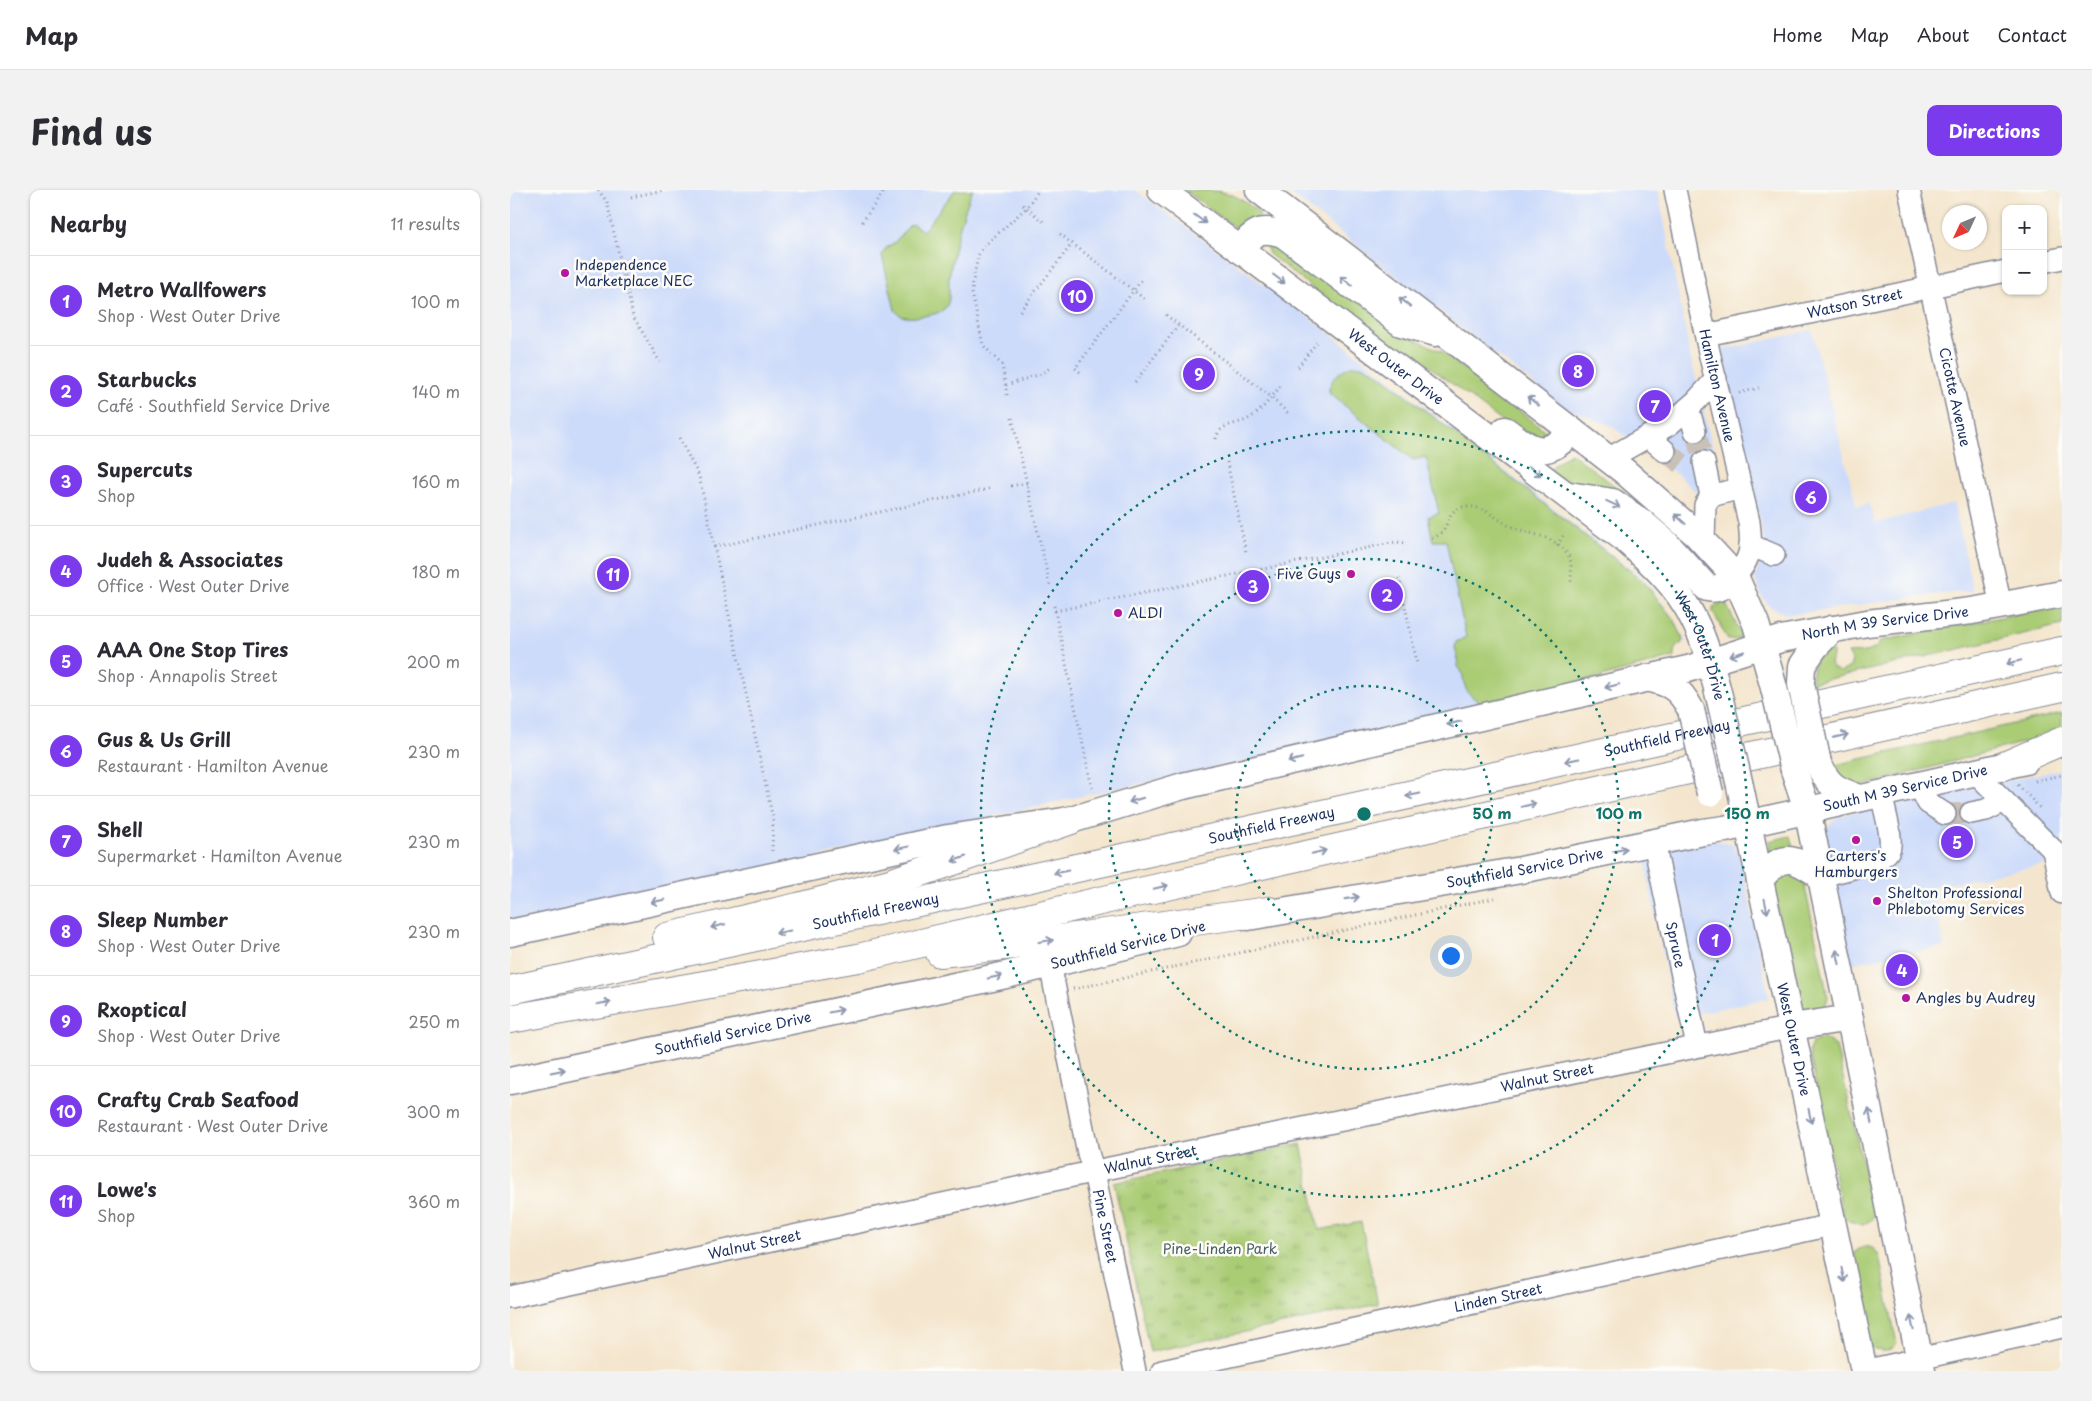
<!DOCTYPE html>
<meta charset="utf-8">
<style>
body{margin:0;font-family:"Playpen Sans",sans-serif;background:#f2f2f3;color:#2b2b33}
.controls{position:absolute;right:15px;top:15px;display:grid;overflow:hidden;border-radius:10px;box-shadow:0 1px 4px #0004}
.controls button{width:45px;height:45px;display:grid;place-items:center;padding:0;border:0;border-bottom:1px solid #e1e1e2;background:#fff;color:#2b2b33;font:25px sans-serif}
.compass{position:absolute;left:1432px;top:15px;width:45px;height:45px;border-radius:50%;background:#fff;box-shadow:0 1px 4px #0004;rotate:226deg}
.you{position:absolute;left:940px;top:765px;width:18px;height:18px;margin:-12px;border:4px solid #fff;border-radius:50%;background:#1a73e8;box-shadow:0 0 0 8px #1a73e833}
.badge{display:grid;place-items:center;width:32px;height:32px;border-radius:50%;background:#7c3aed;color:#fff;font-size:16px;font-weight:700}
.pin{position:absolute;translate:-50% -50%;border:2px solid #fff;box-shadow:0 1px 5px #0006}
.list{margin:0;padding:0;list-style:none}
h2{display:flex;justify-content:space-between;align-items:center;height:65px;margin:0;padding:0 20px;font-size:21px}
h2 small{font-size:16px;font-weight:400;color:#7c7c81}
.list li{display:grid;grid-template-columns:32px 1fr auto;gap:15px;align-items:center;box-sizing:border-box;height:90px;padding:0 20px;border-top:1px solid #e1e1e2}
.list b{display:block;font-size:19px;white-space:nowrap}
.list p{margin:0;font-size:16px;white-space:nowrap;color:#7c7c81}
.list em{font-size:16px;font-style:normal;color:#7c7c81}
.map{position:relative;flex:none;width:1552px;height:1181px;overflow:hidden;border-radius:10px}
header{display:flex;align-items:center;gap:30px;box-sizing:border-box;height:70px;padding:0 25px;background:#fff;border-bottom:1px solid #e1e1e2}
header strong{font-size:24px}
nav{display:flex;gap:28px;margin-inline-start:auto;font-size:18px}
.intro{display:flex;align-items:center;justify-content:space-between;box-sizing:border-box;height:120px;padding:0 30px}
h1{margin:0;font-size:35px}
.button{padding:12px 22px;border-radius:10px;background:#7c3aed;color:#fff;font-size:18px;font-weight:700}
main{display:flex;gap:30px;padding:0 30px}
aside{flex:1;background:#fff;border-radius:10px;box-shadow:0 1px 4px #0004}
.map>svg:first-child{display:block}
.built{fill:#cddbfa}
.green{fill:#aacc75;stroke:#627e6a}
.park{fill:url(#park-tufts);stroke:#627e6a}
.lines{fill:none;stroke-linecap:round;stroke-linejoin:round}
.minor-tunnel{stroke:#c9c1b8;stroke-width:21;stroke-dasharray:21 11;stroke-linecap:butt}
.minor-casing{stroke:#888a96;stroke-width:24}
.major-casing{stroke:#888a96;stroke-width:29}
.highway-casing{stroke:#888a96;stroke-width:30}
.path{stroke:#888a96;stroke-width:3;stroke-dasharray:1 4;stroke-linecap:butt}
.minor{stroke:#fff;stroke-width:21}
.major{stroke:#fff;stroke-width:26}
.highway{stroke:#fff;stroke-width:28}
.major-bridge-casing{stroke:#888a96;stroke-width:29;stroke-linecap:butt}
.major-bridge{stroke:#fff;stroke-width:26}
.oneway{stroke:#8d97ae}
.ring{fill:none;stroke:#0f766e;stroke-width:2.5;stroke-dasharray:2.5 5}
.poi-dot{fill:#b5179e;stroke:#fdfcf7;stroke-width:2}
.labels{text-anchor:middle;stroke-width:5;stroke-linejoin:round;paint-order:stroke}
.poi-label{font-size:14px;fill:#1b2f5e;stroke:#fdfcf7;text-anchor:start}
.street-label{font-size:14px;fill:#1b2f5e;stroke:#fdfcf7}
.park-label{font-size:14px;fill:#465e65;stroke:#fdfcf7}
.centre{fill:#0f766e;stroke:#fdfcf7;stroke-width:2.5}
.ring-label{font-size:15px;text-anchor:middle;font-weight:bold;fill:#0f766e;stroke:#fdfcf7;stroke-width:5;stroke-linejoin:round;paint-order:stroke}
</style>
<header>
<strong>Map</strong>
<nav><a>Home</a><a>Map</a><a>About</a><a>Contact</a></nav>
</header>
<div class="intro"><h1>Find us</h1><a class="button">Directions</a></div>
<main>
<aside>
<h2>Nearby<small>11 results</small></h2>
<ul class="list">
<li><span class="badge">1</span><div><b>Metro Wallfowers</b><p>Shop · West Outer Drive</p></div><em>100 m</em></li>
<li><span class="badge">2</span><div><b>Starbucks</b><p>Café · Southfield Service Drive</p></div><em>140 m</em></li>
<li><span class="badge">3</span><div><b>Supercuts</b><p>Shop</p></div><em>160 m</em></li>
<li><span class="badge">4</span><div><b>Judeh &amp; Associates</b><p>Office · West Outer Drive</p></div><em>180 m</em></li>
<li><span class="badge">5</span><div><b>AAA One Stop Tires</b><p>Shop · Annapolis Street</p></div><em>200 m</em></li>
<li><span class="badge">6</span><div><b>Gus &amp; Us Grill</b><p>Restaurant · Hamilton Avenue</p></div><em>230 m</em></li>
<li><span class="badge">7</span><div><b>Shell</b><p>Supermarket · Hamilton Avenue</p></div><em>230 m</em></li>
<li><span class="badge">8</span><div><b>Sleep Number</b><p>Shop · West Outer Drive</p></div><em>230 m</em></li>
<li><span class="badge">9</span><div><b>Rxoptical</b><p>Shop · West Outer Drive</p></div><em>250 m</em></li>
<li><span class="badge">10</span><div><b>Crafty Crab Seafood</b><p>Restaurant · West Outer Drive</p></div><em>300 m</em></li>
<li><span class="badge">11</span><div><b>Lowe's</b><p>Shop</p></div><em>360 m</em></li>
</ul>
</aside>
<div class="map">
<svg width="1552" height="1181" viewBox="0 0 1552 1181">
<defs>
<pattern id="park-tufts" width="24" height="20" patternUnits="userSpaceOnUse" patternTransform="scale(1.25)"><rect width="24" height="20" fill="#aacc75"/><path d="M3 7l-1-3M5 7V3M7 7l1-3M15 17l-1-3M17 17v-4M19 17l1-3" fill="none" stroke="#8aa663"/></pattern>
</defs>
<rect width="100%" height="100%" fill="#fdfcf7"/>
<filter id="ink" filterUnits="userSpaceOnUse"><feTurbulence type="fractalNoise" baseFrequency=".02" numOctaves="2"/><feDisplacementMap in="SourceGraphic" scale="10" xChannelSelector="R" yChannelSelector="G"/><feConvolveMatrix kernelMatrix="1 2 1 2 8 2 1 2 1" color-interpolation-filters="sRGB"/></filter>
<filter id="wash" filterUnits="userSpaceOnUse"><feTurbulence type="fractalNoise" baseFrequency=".0096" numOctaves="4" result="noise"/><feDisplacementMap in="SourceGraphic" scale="20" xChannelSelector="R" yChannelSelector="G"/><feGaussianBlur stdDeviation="1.12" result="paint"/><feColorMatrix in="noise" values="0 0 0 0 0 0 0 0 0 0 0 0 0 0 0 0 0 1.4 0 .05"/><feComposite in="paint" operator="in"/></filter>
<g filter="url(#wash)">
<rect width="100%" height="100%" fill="#f4e6ce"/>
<!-- built -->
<path class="built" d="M 0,0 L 625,0 L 813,138 L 1134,390 L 1166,431 L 1175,452 L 922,531 L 581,604 L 306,667 L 0,733 Z
M 776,0 L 1148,0 L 1181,169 L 1216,313 L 1203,318 L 1169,286 L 1100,235 L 1053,217 Z
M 1302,140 L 1347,317 L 1359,314 L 1365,333 L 1444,313 L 1463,401 L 1412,406 L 1286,424 L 1275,424 L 1259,416 L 1251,405 L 1245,389 L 1255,354 L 1212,160 Z
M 1552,579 L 1552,671 L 1423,697 L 1434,757 L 1339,774 L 1314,641 L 1328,626 Z
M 1203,650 L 1222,654 L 1230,666 L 1259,808 L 1165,828 L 1133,662 Z"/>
<!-- green -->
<path class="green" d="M 445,0 L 463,0 C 452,23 442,64 439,89 C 438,99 442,112 434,119 C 428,125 413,126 405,127 C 396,128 390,127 385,120 L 372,65 L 376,58 L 385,52 L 400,35 L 403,34 L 413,41 Z
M 675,0 C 712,0 723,0 750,24 L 748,29 L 732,43 Z
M 764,48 L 892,143 L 931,161 L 1037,242 L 1037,248 L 1019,252 L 903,164 L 863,145 L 759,64 L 755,54 L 758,50 Z
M 846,175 L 855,177 L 866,182 L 1133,391 L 1165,431 L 1173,449 L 1171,454 L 1167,456 L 1164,461 L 1164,467 L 1091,487 L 971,513 C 946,498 959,488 947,475 L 949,473 L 945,458 L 946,452 L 956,447 L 936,351 L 923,351 L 918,327 L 929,323 L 916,267 L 903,270 L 819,203 C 818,190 834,176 846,175 Z
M 1061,263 L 1161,338 L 1192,373 L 1057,294 L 1040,280 L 1043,276 Z
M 1215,412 L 1231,444 L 1229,449 L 1218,450 L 1203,422 L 1203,418 Z
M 1552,415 L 1552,435 L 1302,493 C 1301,476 1305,467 1321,460 L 1323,463 L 1320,473 L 1324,479 L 1331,482 L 1340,477 L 1342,470 L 1338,463 C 1351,462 1365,464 1370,451 Z
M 1552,523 L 1552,542 L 1352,596 L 1336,596 L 1320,576 Z
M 1280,646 L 1283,659 L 1260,665 L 1259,651 Z
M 1277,677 L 1293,687 L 1318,808 L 1314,819 L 1296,824 L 1288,817 L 1262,693 Z
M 1314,848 L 1326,856 L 1364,1025 L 1361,1030 L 1353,1035 L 1339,1031 L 1333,1026 L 1299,861 L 1302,853 Z
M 1352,1057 C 1361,1056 1365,1058 1369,1066 L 1387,1154 C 1378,1163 1372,1163 1361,1157 L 1343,1070 L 1345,1062 Z"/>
<!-- park -->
<path class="park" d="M 791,954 L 809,1040 L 851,1032 L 868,1114 L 640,1162 L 604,993 Z"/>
</g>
<g filter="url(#ink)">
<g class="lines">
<!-- minor-tunnel -->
<path class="minor-tunnel" d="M 1185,241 L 1194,272
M 1155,261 L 1180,280
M 1435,624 L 1461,623"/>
<!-- minor casing -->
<g class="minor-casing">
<g id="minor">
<path id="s1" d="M 1165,0 L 1199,162 L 1239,332 C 1242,355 1242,369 1225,386"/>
<path id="s2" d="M 1399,0 L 1491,416"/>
<path d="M 1533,72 L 1552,68"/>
<path id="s3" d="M 1196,145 L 1496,81"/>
<path d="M 1178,218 L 1185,241"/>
<path d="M 1139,247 L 1155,261"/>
<path d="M 1098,269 L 1160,234 L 1186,211 L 1206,189"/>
<path d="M 1194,272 L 1201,306"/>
<path d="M 1194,352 L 1195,315 L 1201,306 L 1231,298"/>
<path d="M 1240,355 L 1264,365"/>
<path d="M 1465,582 L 1552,669"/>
<path d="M 1409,595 L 1418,613 L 1435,624"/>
<path d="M 1461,623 L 1476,620 L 1494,611"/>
<path id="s4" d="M 1144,653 L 1187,856"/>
<path d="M 1543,660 L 1552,703"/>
<path d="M 1311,686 C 1325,682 1373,673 1379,660 C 1384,649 1373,616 1371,603"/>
<path id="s5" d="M 540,774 L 578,963 L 584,982 L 625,1181"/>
<path id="s6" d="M 0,1107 L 600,978 L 1282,837"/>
<path id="s7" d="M 652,1181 L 1322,1035"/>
<path d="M 1354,1181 L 1552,1137"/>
</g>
</g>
<!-- major casing -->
<g class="major-casing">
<g id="major">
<path id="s8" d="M 651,0 L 1112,347 C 1140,371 1168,396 1184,430 C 1197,455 1203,483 1210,510"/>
<path d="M 749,0 L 1114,281 L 1186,344 L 1225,386 L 1246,434 L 1264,498"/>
<path d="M 730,60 C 743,41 751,37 773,44 L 891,133 L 926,143"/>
<path d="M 995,240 C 1023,261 1035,270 1062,241"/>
<path d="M 1059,305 L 1103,312 L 1134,334 L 1155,352 L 1197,398 C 1209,401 1216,394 1225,386"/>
<path d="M 1137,488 C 1161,494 1169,497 1181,520"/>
<path d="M 1291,494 L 1292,476 L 1305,457 L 1322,439"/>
<path d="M 1308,573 C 1318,596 1326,600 1350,608"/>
<path d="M 1284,580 L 1297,619 L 1412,1181"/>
<path id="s9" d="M 1230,596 L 1354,1181"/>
<path d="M 1250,690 C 1272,661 1284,667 1311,686"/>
<path id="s10" d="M 738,727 L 1011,680 L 1193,642 L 1215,639 L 1515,571"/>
<path id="s11" d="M 0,743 L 438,648 L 561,630 L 673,596 L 1178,479 L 1271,449 L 1357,433 L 1462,421 L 1552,404"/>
<path d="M 1282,837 L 1340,828"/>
<path id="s12" d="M 0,891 L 496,785 L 668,743"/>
</g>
</g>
<!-- highway casing -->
<g class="highway-casing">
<g id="highway">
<path d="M 1494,576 L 1552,551"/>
<path d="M 157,747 L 288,717 L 380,693 L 561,630"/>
<path d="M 430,763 L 513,754 L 759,721"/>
<path id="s13" d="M 0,800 L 599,671 L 1552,461"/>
<path d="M 0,829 L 348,768 L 603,708 L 1552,497"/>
</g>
</g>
<!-- path -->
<path class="path" d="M 88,0 L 97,12 L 123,126 L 150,172
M 121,7 L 154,0
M 513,15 L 534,32
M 352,32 L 375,0
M 550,44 L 636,110
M 510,121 L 562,54
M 656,125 L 761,207 L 779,224
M 788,177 L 807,152
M 570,182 L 565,178 L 567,176 L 633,88
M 625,192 L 668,136
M 496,195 L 531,184 L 541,177
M 1229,203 L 1249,198
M 497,205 L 492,175 L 473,155 L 462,103 L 463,91 L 468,66 L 473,57 L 516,18 L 529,0
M 502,228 L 540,396
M 169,248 L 189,286 L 263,629 L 262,661
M 706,249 C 709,234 724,235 736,230 C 751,223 762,206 772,194
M 717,272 L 736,362
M 501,296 L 517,293
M 922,348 C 942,342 933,321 953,317 C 957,317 963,316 968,318 C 979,321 988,330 998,335 C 1018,345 1042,344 1057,363 C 1063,371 1061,384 1061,393
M 1047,355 L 1055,343
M 204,357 L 479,299
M 889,388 L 907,473
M 544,416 L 582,598
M 545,421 L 886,352 L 895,353
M 1525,591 L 1552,585
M 1508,595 L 1530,618
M 563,799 L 984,708"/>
<!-- minor -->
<use href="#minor" class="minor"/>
<!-- major -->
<use href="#major" class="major"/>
<!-- highway -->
<use href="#highway" class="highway"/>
<!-- major-bridge casing -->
<g class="major-bridge-casing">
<path id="major-bridge" d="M 1291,494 L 1308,573
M 1264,498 L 1284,580
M 1210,510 L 1230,596
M 1181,520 L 1200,603"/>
</g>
<!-- major-bridge -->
<use href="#major-bridge" class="major-bridge"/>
</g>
<!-- one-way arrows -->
<defs><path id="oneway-shaft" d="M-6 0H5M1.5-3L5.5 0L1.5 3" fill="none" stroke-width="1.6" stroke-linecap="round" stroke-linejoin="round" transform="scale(1.25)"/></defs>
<g class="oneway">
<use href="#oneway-shaft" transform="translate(690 29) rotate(37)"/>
<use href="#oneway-shaft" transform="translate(769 89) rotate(37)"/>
<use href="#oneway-shaft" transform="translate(836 91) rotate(-143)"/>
<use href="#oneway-shaft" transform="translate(895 112) rotate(-142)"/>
<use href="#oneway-shaft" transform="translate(1023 211) rotate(-142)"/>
<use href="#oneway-shaft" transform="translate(1025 281) rotate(37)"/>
<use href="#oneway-shaft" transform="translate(1103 314) rotate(25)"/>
<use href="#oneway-shaft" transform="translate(1170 329) rotate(-138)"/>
<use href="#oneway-shaft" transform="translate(1227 464) rotate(161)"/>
<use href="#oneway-shaft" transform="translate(1504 472) rotate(167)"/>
<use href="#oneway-shaft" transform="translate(1102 496) rotate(167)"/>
<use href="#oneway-shaft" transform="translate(944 533) rotate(167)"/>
<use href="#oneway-shaft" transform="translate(1331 546) rotate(-13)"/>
<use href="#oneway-shaft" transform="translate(785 570) rotate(167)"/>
<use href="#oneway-shaft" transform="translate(1062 570) rotate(168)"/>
<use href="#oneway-shaft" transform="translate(903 605) rotate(168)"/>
<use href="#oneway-shaft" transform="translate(626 610) rotate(163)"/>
<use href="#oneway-shaft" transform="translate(1019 615) rotate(-13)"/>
<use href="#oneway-shaft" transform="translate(392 658) rotate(168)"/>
<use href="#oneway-shaft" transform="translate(1110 660) rotate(-11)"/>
<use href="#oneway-shaft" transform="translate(809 662) rotate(-13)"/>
<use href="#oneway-shaft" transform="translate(449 669) rotate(161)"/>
<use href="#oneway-shaft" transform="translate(551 682) rotate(168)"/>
<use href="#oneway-shaft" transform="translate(651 697) rotate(-13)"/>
<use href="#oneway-shaft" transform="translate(842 708) rotate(-9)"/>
<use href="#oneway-shaft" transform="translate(148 711) rotate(168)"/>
<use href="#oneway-shaft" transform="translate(1256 716) rotate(78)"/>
<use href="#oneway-shaft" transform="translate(208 736) rotate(167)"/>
<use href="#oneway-shaft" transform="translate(273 742) rotate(168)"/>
<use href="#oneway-shaft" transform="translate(536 751) rotate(-8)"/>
<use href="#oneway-shaft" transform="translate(1328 767) rotate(-102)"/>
<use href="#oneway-shaft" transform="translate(485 787) rotate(-12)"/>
<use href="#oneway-shaft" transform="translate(94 813) rotate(-10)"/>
<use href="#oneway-shaft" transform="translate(326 821) rotate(-12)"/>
<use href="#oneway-shaft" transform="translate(48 881) rotate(-12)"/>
<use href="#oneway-shaft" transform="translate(1300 926) rotate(78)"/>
<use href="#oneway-shaft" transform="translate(1360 926) rotate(-101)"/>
<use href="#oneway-shaft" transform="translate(1333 1085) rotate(78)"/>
<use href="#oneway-shaft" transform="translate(1402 1133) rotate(-102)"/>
</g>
</g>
<!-- distance rings -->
<g class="ring">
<circle cx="854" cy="624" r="128"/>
<circle cx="854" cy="624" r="255"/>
<circle cx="854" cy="624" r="383"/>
</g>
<!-- markers -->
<g class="poi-dot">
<circle cx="55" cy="83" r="5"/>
<circle cx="841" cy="384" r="5"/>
<circle cx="608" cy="423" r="5"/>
<circle cx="1346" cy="650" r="5"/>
<circle cx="1367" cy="711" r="5"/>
<circle cx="1396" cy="808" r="5"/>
</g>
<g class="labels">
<!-- poi labels -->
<g class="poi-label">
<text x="65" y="80">Independence<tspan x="65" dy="16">Marketplace NEC</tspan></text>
<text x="831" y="389" text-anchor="end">Five Guys</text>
<text x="618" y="428">ALDI</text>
<text x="1346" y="671" text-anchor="middle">Carters's<tspan x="1346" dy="16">Hamburgers</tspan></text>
<text x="1377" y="708">Shelton Professional<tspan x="1377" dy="16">Phlebotomy Services</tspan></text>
<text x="1406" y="813">Angles by Audrey</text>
</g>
<!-- street labels -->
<g class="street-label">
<text dy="5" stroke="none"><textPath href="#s3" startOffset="152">Watson Street</textPath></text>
<text dy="5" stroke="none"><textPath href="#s8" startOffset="294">West Outer Drive</textPath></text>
<text dy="5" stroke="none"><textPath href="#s1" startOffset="200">Hamilton Avenue</textPath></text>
<text dy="5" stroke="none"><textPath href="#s2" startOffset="212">Cicotte Avenue</textPath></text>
<text dy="5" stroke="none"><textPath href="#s11" startOffset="1411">North M 39 Service Drive</textPath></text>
<text dy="5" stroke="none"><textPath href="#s8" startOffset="714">West Outer Drive</textPath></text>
<text dy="5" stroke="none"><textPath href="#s13" startOffset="1184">Southfield Freeway</textPath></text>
<text dy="5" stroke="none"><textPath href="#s10" startOffset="670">South M 39 Service Drive</textPath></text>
<text dy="5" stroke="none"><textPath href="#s13" startOffset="779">Southfield Freeway</textPath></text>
<text dy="5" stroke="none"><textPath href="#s10" startOffset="281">Southfield Service Drive</textPath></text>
<text dy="5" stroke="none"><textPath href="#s13" startOffset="374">Southfield Freeway</textPath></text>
<text transform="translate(618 755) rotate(-14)" y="5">Southfield Service Drive</text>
<text dy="5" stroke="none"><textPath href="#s4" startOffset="104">Spruce</textPath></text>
<text dy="5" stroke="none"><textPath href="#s12" startOffset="228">Southfield Service Drive</textPath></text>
<text dy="5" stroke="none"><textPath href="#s9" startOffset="259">West Outer Drive</textPath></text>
<text dy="5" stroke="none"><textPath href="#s6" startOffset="1060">Walnut Street</textPath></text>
<text dy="5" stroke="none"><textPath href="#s6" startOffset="655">Walnut Street</textPath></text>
<text dy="5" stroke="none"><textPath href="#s5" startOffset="268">Pine Street</textPath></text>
<text dy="5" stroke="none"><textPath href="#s6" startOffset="250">Walnut Street</textPath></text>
<text dy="5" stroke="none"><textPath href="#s7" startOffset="344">Linden Street</textPath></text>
</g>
<!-- park labels -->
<g class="park-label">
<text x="710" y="1064">Pine-Linden Park</text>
</g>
</g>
<circle cx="854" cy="624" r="8" class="centre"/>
<g class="ring-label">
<text x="982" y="629">50 m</text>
<text x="1109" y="629">100 m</text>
<text x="1237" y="629">150 m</text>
</g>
</svg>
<div class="controls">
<button>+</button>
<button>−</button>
</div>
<svg class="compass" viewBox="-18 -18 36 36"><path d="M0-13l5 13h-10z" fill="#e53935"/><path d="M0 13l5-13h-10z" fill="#7c7c81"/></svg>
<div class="you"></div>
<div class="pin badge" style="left:1205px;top:750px">1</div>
<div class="pin badge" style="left:877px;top:405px">2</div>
<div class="pin badge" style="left:743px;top:396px">3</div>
<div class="pin badge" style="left:1392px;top:780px">4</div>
<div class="pin badge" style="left:1447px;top:652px">5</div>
<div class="pin badge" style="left:1301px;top:307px">6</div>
<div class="pin badge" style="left:1145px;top:216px">7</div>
<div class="pin badge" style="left:1068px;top:181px">8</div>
<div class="pin badge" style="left:689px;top:184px">9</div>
<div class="pin badge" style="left:567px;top:106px">10</div>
<div class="pin badge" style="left:103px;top:384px">11</div>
</div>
</main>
